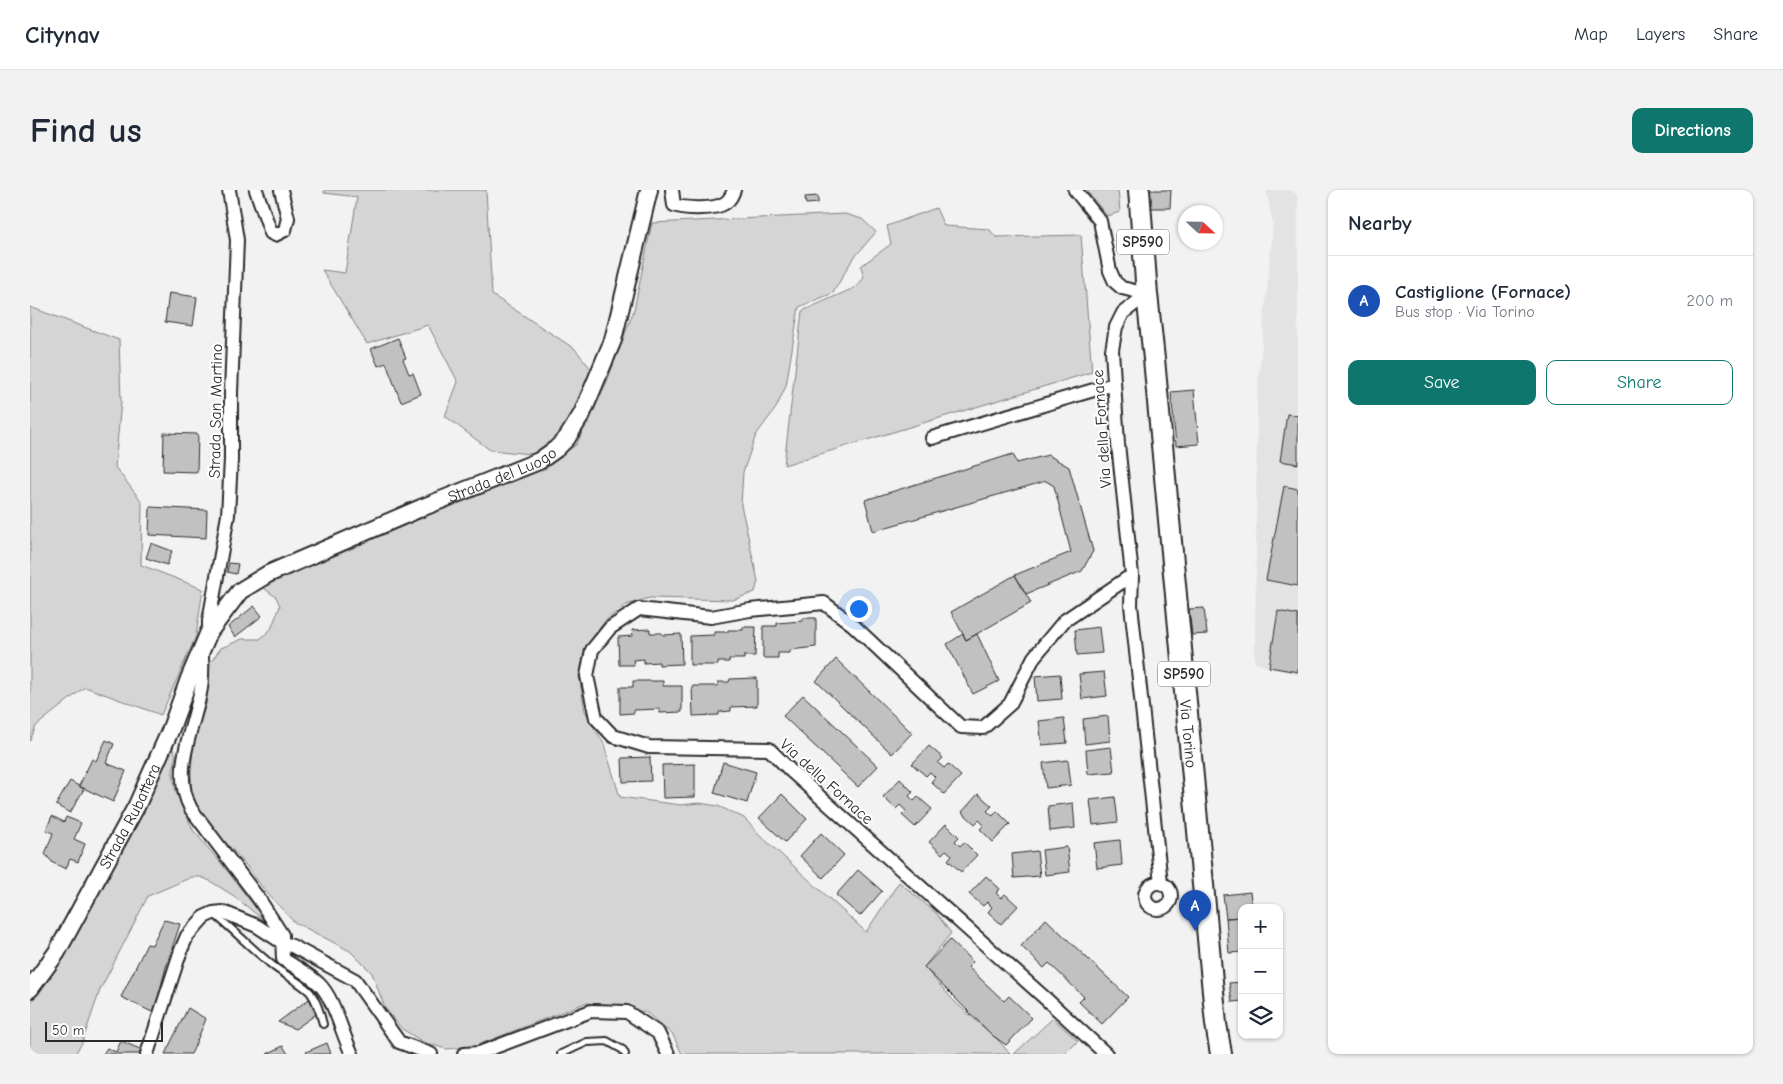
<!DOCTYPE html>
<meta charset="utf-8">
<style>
body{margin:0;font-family:"Comic Neue",sans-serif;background:#f2f2f3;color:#1f2937}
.controls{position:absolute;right:15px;bottom:15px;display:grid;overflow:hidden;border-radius:10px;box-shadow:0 1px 4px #0004}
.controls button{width:45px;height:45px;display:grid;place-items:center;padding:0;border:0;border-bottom:1px solid #e0e1e3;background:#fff;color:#1f2937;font:25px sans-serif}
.compass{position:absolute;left:1148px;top:15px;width:45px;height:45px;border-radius:50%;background:#fff;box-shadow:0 1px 4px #0004;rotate:112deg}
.scale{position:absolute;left:15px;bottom:12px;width:118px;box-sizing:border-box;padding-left:5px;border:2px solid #2b2b2b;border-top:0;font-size:14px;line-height:18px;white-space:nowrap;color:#2b2b2b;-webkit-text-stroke:4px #fff;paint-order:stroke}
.you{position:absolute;left:828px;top:418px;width:18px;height:18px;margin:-12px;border:4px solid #fff;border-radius:50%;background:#1a73e8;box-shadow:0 0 0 8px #1a73e833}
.badge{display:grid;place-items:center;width:32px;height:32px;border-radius:50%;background:#0f766e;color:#fff;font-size:16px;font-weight:700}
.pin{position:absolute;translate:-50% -41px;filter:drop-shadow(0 1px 2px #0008)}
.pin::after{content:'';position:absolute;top:26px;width:18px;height:15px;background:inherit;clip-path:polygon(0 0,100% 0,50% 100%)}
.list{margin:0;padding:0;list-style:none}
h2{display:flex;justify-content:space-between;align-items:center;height:65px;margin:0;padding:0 20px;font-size:21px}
h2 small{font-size:16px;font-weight:400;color:#747a83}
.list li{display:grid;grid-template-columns:32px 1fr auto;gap:15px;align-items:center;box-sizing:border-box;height:90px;padding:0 20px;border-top:1px solid #e0e1e3}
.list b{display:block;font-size:19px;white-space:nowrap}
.list p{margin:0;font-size:16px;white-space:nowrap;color:#747a83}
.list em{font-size:16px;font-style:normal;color:#747a83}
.actions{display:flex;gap:10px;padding:15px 20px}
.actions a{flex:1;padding:11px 0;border:1px solid #0f766e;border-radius:10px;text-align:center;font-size:18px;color:#0f766e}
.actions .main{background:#0f766e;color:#fff}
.icon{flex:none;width:28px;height:28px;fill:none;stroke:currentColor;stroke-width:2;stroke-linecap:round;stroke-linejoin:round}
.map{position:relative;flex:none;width:1268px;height:864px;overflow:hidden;border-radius:10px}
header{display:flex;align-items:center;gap:30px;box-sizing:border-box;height:70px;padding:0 25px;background:#fff;border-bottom:1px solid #e0e1e3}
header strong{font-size:24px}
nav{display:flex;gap:28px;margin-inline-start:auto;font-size:18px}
.intro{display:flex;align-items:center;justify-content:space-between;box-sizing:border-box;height:120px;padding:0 30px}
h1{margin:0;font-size:35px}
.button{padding:12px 22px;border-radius:10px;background:#0f766e;color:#fff;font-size:18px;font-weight:700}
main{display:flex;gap:30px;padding:0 30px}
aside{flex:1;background:#fff;border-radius:10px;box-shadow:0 1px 4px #0004}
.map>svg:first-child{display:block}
.built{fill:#e3e3e3}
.green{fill:#d5d5d5;stroke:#808080}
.building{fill:#c1c1c1;stroke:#2b2b2b}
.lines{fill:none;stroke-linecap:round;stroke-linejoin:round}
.service-casing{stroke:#2b2b2b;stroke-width:10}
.minor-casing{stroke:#2b2b2b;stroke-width:16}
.tertiary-casing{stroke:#2b2b2b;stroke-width:20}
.primary-casing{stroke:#2b2b2b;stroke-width:24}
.service{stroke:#fff;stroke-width:6}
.minor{stroke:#fff;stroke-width:12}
.tertiary{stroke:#fff;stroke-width:16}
.primary{stroke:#fff;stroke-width:20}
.labels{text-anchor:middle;stroke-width:4;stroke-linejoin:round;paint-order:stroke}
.shield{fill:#fff;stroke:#6b6b6b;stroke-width:1}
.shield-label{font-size:15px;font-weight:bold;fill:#2b2b2b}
.street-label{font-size:16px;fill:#2b2b2b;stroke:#fff}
</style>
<header>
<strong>Citynav</strong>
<nav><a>Map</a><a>Layers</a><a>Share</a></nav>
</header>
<div class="intro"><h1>Find us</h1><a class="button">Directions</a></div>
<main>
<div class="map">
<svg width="1268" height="864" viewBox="0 0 1268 864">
<rect width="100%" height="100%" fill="#f2f2f2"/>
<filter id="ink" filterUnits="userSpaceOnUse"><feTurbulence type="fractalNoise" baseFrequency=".02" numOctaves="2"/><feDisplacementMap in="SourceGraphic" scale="10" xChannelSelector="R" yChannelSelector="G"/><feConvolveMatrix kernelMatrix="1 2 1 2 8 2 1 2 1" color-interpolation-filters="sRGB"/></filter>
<g filter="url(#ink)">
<!-- built -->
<path class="built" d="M 1236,0 L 1268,0 L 1268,485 L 1225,473 L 1227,208 L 1243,35 Z"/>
<!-- green -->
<path class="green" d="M 294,0 L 456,0 L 462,105 L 545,159 L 561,179 L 547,221 L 528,250 L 510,265 L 460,260 L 415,226 L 428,192 L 398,135 L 337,154 L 292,80 L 315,83 L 327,7 L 294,3 Z
M 1056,0 L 1088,0 L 1090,22 L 1077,26 Z
M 906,18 L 914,36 L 959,39 L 966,47 L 1051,45 L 1062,182 L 754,275 L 772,121 L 824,98 L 834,88 L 831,76 L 861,54 L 857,36 Z
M 815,24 L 832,29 L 846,42 L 822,70 L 803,103 L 769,117 L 756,196 L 746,218 L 726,245 L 713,282 L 711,315 L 728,391 L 725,402 L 703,410 L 619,408 L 596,415 L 575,431 L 557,455 L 549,486 L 555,521 L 574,554 L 590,607 L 651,615 L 669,613 L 688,616 L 714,628 L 732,647 L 836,742 L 869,692 L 906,723 L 921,743 L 894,777 L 924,811 L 969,851 L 980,864 L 652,864 L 643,845 L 617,823 L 588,815 L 555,813 L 443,857 L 416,859 L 393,852 L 372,839 L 355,818 L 342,783 L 320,761 L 264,732 L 236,702 L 212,670 L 175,630 L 162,607 L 161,582 L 164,547 L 176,515 L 180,473 L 191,458 L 212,449 L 230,449 L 241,439 L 250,416 L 246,407 L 228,394 L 272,373 L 512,278 L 546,255 L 574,199 L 604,120 L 622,33 Z
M 0,117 L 89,150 L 91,211 L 85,277 L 112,312 L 111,375 L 173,399 L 166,446 L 131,525 L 55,497 L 6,536 L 0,551 Z
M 141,556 L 146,564 L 143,582 L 145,599 L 163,640 L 195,678 L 238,734 L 204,706 L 180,691 L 171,687 L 162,687 L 118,706 L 70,800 L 52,853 L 45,864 L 0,864 L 0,814 L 42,753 L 108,628 Z
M 1023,828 L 1048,851 L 1035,864 L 984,864 Z"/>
<!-- building -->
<path class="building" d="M 1116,0 L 1141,0 L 1140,18 L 1115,18 Z
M 788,6 L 788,13 L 776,14 L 775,7 Z
M 139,103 L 167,107 L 163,136 L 135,132 Z
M 368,148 L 376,168 L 373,169 L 379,184 L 383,183 L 391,204 L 371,212 L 356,173 L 348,176 L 341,159 Z
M 1164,200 L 1169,254 L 1146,256 L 1141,202 Z
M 1257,224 L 1268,226 L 1268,274 L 1250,271 Z
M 134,243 L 168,244 L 167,282 L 133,281 Z
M 983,264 L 987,273 L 1018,265 L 1039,277 L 1063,361 L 1052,381 L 996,404 L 985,385 L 1041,362 L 1024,296 L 1016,291 L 843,341 L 835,310 Z
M 1254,296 L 1268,299 L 1268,396 L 1236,390 Z
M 120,317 L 177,320 L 176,348 L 119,345 Z
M 121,353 L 142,361 L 137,375 L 116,368 Z
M 199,373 L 208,374 L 206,384 L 197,382 Z
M 985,385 L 1001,413 L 936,450 L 921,422 Z
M 224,416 L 232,426 L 205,447 L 198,437 Z
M 1174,418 L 1177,444 L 1162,445 L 1159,419 Z
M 1248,421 L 1268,425 L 1268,482 L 1239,477 Z
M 772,428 L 786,428 L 786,457 L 760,460 L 760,463 L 748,463 L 748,468 L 733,468 L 733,436 L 747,436 L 747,433 L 772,431 Z
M 713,437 L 726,437 L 725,466 L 714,466 L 714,469 L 699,469 L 699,472 L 688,472 L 688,475 L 660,475 L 660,446 L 684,445 L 684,442 L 698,442 L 698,440 L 713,440 Z
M 1069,437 L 1072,463 L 1047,465 L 1045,440 Z
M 620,439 L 620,443 L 632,443 L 633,445 L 651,444 L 652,474 L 629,475 L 629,472 L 614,473 L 614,469 L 603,470 L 604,475 L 589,475 L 588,447 L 603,446 L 602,440 Z
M 933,444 L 936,450 L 947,444 L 969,491 L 943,504 L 917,454 Z
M 806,469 L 882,543 L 862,564 L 786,491 Z
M 1074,482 L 1077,506 L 1052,509 L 1049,484 Z
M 1030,484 L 1032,509 L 1007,511 L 1005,486 Z
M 727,488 L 727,516 L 701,517 L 701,521 L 689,522 L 689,525 L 663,526 L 662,496 L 688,496 L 688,492 L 699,492 L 700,489 Z
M 603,491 L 633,491 L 633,496 L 652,496 L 652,522 L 630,523 L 630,519 L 604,520 L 604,523 L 590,524 L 590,497 L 603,497 Z
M 773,505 L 848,576 L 828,597 L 753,526 Z
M 1078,526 L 1080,551 L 1055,554 L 1053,529 Z
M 1034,528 L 1037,553 L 1012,555 L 1009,531 Z
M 76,550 L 84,554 L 76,573 L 96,581 L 83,612 L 49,596 L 62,569 L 66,571 Z
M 899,556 L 913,568 L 908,573 L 914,578 L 918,574 L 931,586 L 914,604 L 901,592 L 905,587 L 900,582 L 896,586 L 882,574 Z
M 1081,557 L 1084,582 L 1058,584 L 1056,560 Z
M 620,567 L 621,591 L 593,592 L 592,568 Z
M 1038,570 L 1041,595 L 1016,598 L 1013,573 Z
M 693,572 L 726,582 L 717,613 L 684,603 Z
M 665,574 L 665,607 L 633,608 L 632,575 Z
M 870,589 L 883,602 L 879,606 L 884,611 L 888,607 L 902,619 L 885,637 L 872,625 L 876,621 L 870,615 L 866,619 L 853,607 Z
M 40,591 L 54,599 L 40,623 L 26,615 Z
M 752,604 L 777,629 L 755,652 L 729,628 Z
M 948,604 L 962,616 L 957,621 L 963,626 L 967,621 L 980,634 L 963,652 L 950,639 L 954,635 L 949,630 L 945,634 L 932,622 Z
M 1085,607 L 1088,632 L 1063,635 L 1060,610 Z
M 1043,613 L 1045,638 L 1020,641 L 1018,616 Z
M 22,626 L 34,632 L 36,627 L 51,633 L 44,649 L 55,654 L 48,672 L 40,669 L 36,679 L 23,673 L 15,664 L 23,643 L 16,640 Z
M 916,634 L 929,647 L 925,651 L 930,656 L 934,652 L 947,665 L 931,682 L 918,670 L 922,665 L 916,660 L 912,664 L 899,652 Z
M 791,643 L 814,665 L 793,688 L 770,666 Z
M 1090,650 L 1092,675 L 1067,678 L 1064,653 Z
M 1037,657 L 1040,682 L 1015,685 L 1012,660 Z
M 1007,661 L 1010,686 L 984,688 L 982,664 Z
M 828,680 L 852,701 L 830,726 L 806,705 Z
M 956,686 L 970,699 L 966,703 L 971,708 L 975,704 L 988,716 L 971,734 L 958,722 L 962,717 L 957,712 L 953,716 L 939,704 Z
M 1220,702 L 1222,718 L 1212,718 L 1212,727 L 1196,728 L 1193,705 Z
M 1212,727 L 1212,762 L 1199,763 L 1196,728 Z
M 1016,729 L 1098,807 L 1072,834 L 1049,812 L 1054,807 L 1019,773 L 1014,778 L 991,756 Z
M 134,730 L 150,734 L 136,777 L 124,823 L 91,807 L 117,754 L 122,755 Z
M 920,750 L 943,772 L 938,777 L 974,811 L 979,806 L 1002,828 L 976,855 L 962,845 L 894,777 Z
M 1212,792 L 1212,811 L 1202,812 L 1199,793 Z
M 279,809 L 288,823 L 265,839 L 248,832 Z
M 158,818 L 176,829 L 163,860 L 161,864 L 135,864 Z
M 91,851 L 117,862 L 117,864 L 73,864 L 77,858 L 86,862 Z
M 297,853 L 301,864 L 277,864 L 276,862 Z
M 253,856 L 258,864 L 237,864 Z"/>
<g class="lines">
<!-- service casing -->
<g class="service-casing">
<path id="service" d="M 184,724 C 204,740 222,759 242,775 C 254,785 269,791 280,802 C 287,811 290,823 293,834
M 531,864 L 557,852 L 577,851 L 593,860 L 595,864"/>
</g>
<!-- minor casing -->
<g class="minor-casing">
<path id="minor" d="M 226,0 L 241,43 L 245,45 L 255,40 L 258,28 L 251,0
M 642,0 L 644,15 C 655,19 685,20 695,13 C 700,10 702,5 704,0
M 1045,0 L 1070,31 L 1080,81 L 1085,92 L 1092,98 L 1117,104
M 1117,104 L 1093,123 L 1086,137 L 1082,160 L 1088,254 L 1102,385 L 1101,415 L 1131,693
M 902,248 L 1084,194
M 179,442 L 179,431 L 198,325 L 201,270 L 201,203 L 207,50 L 199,0
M 172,462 C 172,474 173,486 171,498 C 165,537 140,580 161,619 L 229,709 L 252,745 L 253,769 C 265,777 279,784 289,794 C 304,808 312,844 322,864
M1115 706a13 13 0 1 1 26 0a13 13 0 1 1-26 0Z
M 117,864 L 151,760 L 157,746 L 174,727 L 183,723 L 193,722 L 227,736 L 253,753 L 262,756 L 325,790 L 369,852 L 401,864
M 434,864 L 449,863 L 561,821 L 597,822 L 628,843 L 638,864
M 1076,864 L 1016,809 L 761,581 L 739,559 L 619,557 L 583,546 L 566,528 L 557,486 L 562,460 L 580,438 L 609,419 L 681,427 L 720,420 L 794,413 L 822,434 L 931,537 L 953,538 L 980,514 L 1004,467 L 1034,431 L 1102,385"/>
</g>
<!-- tertiary casing -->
<g class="tertiary-casing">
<g id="tertiary">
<path id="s1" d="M 0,799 L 27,762 L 107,615 L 140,541 L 159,489 L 179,442 L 210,401 L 238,384 L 391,318 L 509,271 L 526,259 L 537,248 L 552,224 L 583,150 L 619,0"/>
</g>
</g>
<!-- primary casing -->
<g class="primary-casing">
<g id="primary">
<path id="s2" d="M 1109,0 L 1117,104 L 1124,169 L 1186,834 L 1191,864"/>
</g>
</g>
<!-- service -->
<use href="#service" class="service"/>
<!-- minor -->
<use href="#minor" class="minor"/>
<!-- tertiary -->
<use href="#tertiary" class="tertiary"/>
<!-- primary -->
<use href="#primary" class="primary"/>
</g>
</g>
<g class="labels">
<!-- shield labels -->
<g class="shield">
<rect x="1087" y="39.5" width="52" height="25" rx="4"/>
<rect x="1128" y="471.5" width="52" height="25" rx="4"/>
</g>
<g class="shield-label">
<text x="1113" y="57">SP590</text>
<text x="1154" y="489">SP590</text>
</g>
<!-- street labels -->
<g class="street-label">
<text transform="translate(185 221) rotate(-89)" y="6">Strada San Martino</text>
<text transform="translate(1071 239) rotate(-94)" y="6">Via della Fornace</text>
<text dy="6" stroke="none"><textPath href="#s1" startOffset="739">Strada del Luogo</textPath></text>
<text dy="6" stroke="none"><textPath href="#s2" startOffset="546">Via Torino</textPath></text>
<text transform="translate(797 591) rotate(42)" y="6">Via della Fornace</text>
<text dy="6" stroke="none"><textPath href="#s1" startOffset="200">Strada Rubattera</textPath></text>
</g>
</g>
</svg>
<div class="controls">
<button>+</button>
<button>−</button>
<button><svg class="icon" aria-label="layers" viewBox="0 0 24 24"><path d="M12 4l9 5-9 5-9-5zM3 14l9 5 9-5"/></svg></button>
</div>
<svg class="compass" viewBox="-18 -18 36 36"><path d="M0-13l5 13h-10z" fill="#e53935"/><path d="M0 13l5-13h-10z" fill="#747a83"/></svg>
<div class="scale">50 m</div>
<div class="you"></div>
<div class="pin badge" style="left:1165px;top:741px;background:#1a4fb4">A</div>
</div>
<aside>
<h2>Nearby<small></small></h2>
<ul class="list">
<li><span class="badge" style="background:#1a4fb4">A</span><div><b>Castiglione (Fornace)</b><p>Bus stop · Via Torino</p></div><em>200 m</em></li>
</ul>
<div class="actions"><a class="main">Save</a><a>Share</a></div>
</aside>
</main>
